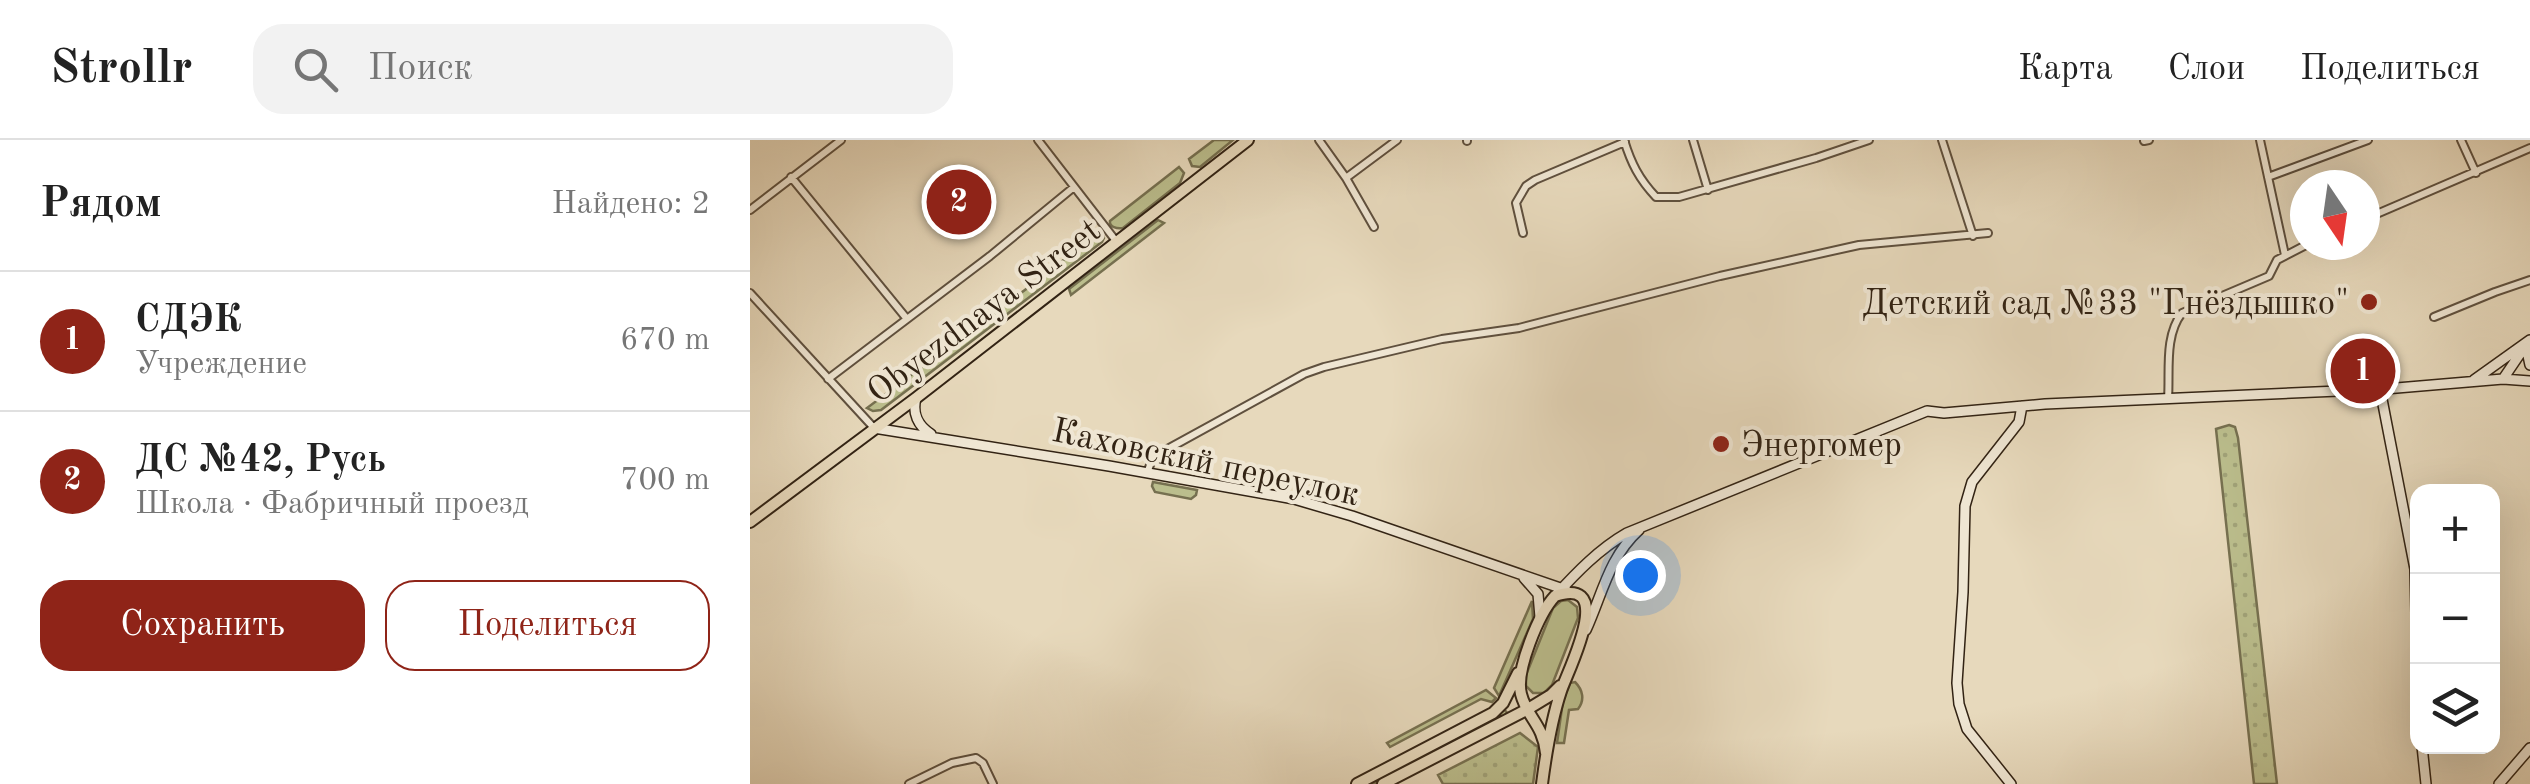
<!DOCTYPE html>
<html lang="ru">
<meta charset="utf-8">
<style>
body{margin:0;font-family:"Old Standard TT",serif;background:#f2f2f2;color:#222}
.controls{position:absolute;right:30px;bottom:30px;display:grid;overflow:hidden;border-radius:20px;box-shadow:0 10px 40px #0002}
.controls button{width:90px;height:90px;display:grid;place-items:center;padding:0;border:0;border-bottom:2px solid #e0e0e0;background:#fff;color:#222;font:50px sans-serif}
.compass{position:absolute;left:1540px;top:30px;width:90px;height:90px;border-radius:50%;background:#fff;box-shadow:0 10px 40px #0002;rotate:167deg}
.you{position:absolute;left:890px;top:435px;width:35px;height:35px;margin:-25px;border:8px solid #fff;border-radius:50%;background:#1a73e8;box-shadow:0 0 0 15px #1a73e833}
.badge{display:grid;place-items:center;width:65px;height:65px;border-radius:50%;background:#8f2418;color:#fff;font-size:32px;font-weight:700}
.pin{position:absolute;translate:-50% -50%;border:5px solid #fff;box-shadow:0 2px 10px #0006}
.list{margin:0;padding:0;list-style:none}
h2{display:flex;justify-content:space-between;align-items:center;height:130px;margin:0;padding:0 40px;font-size:42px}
h2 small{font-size:32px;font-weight:400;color:#767676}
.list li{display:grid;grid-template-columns:65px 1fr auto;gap:30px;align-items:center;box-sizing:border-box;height:140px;padding:0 40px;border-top:2px solid #e0e0e0}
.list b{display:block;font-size:38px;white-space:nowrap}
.list p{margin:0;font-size:32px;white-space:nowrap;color:#767676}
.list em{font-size:32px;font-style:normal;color:#767676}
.actions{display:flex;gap:20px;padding:30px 40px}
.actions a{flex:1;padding:22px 0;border:2px solid #8f2418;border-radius:30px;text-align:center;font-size:35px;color:#8f2418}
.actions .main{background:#8f2418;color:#fff}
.icon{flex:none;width:55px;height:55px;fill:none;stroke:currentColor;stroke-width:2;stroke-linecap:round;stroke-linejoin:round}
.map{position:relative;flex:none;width:1780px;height:644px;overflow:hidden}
header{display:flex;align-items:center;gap:60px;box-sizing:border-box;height:140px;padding:0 50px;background:#fff;border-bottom:2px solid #e0e0e0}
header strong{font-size:48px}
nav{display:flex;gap:55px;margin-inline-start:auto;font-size:35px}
.search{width:700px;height:90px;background:#f2f2f2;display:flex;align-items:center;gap:25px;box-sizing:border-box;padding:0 35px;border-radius:30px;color:#767676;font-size:38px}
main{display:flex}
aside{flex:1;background:#fff}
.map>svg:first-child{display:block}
.grass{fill:#bbbe8d;stroke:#767050;stroke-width:2.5}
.park{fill:url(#park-dots);stroke:#767050;stroke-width:2.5}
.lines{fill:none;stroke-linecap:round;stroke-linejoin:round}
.street-casing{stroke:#5f503e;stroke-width:10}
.secondary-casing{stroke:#322314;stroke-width:12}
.primary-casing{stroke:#322314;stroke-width:14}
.street{stroke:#efe6d3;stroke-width:6}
.secondary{stroke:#efe6d3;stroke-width:9}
.primary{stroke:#e7d9bc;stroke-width:10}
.poi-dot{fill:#8f2418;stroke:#efe6d3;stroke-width:4}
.labels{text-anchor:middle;stroke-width:8;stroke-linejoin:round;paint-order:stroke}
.poi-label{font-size:35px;fill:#322314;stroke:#efe6d3;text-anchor:end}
.street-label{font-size:35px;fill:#322314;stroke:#efe6d3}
</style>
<header>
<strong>Strollr</strong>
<div class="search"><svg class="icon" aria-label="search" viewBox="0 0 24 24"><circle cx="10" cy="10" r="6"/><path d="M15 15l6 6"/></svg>Поиск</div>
<nav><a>Карта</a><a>Слои</a><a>Поделиться</a></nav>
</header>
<main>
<aside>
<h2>Рядом<small>Найдено: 2</small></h2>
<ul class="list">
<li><span class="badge">1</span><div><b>СДЭК</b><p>Учреждение</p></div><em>670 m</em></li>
<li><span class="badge">2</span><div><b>ДС №42, Русь</b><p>Школа · Фабричный проезд</p></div><em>700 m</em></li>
</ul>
<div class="actions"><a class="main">Сохранить</a><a>Поделиться</a></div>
</aside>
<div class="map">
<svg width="1780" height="644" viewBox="0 0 1780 644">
<defs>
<pattern id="park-dots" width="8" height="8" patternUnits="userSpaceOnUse" patternTransform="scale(2.5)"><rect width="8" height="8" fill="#bbbe8d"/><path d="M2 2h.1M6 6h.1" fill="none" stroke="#a1a379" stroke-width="1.8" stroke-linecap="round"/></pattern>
</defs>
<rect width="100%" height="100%" fill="#e7d9bc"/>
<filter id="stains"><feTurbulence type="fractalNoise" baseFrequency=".002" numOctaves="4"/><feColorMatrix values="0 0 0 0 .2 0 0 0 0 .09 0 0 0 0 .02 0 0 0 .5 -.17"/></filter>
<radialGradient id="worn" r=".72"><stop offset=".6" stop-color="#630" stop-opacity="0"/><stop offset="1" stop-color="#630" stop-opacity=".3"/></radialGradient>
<!-- grass -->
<path class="grass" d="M 464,0 L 483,0 L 450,27 L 442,26 L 439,19 Z
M 429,27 L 434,33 L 430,43 L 373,88 C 367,89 359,87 360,81 Z
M 408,80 L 414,83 L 321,155 L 319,149 Z
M 351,90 L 354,98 L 352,102 L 131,270 L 123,271 L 117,268 L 291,138 Z
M 403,342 L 447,350 L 446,355 L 441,359 L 405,352 L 402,346 Z
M 818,460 L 827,467 L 828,478 L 802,545 L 794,553 L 783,553 L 776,546 L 776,535 L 803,468 L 811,461 Z
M 782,461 L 783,479 L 749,556 L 744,548 Z
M 825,542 C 833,550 835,560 828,569 L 819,570 L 814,603 L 807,603 L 813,561 L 820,543 Z
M 736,550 L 746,558 L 742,562 L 731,559 L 640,607 L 637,603 Z
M 754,569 L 758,574 L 624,644 L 614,644 Z"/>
<!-- park -->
<path class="park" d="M 1479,285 L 1485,287 L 1488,298 L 1527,644 L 1504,644 L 1466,289 Z
M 770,593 L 788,607 L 783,644 L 693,644 L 688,635 Z"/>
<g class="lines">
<!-- street casing -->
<g class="street-casing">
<path id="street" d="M 288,0 L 366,101
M 569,0 L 596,38 L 624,87
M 717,0 L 717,1
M 874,0 C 881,23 889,39 906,57 L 929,57 L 1066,18 L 1119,0
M 943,0 L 958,50
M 1192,0 L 1223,96
M 1510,0 L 1535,115
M 1711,0 L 1726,33
M 1394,1 L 1399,0
M 41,37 L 157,179
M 1518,37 L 1618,0
M 596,38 L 647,0
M 0,70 L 91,0
M 1615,79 L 1780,8
M 773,93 L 766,63 L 776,46 L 785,40 L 875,2
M 0,153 L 124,288
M 1684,177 L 1745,152 L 1780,140
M 78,239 L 240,116 L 324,47
M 1418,259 C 1420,231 1414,196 1432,173 L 1519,136 L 1527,120 L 1556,105
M 397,333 L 403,317 L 554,234 L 574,227 L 692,199 L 769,188 L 970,136 L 1109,105 L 1238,93
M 159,644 L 202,623 L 226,618 L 233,623 L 243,644"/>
</g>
<!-- secondary casing -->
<g class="secondary-casing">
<path id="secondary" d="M 1779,203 L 1777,211 L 1780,225
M 1753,239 L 1774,208
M 1724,240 L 1780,200
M 1630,249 L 1665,429 L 1668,559
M 166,258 C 162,273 168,286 181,294
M 124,288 L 359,326 L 544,359 L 602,376 L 816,450
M 774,438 L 788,454 L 790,477
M 805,456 C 826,433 849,409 877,393 L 1177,271 L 1194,273 L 1295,264 L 1635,249 L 1753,239 L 1780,241
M 836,490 C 852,455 859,417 889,390
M 1672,606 L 1676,644
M 1261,644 L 1217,589 L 1209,564 L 1207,543 L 1213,452 L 1215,366 L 1222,342 L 1269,282 L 1272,266
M 1749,644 L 1780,608"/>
</g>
<!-- primary casing -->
<g class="primary-casing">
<path id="primary" d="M 0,382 L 166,258 L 498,0
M 607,644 L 743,573 L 753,563 L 768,533
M 633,644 L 778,569 L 801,555 L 810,546
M 792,644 C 796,613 801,581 811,551 C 817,532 868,435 805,456 C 789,473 765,531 771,554 C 777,578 793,584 796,613"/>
</g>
<!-- street -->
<use href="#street" class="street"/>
<!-- secondary -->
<use href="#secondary" class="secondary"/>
<!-- primary -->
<use href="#primary" class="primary"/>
</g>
<!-- markers -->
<g class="poi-dot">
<circle cx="1619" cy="162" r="10"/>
<circle cx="971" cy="304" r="10"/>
</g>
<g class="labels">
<!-- poi labels -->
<g class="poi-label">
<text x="1599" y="174">Детский сад №33 "Гнёздышко"</text>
<text x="991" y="316" text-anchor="start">Энергомер</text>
</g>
<!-- street labels -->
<g class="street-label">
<text transform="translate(233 170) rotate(-37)" y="12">Obyezdnaya Street</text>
<text transform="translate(456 321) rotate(12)" y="12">Каховский переулок</text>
</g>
</g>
<rect width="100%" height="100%" filter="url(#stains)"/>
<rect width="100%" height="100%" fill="url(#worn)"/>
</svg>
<div class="controls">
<button>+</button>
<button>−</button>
<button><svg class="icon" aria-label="layers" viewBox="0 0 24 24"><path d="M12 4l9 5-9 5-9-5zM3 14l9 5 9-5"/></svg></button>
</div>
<svg class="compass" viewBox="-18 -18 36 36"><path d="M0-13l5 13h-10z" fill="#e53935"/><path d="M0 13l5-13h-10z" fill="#767676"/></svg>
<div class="you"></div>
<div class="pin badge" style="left:1613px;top:231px">1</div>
<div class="pin badge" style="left:209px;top:62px">2</div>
</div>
</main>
